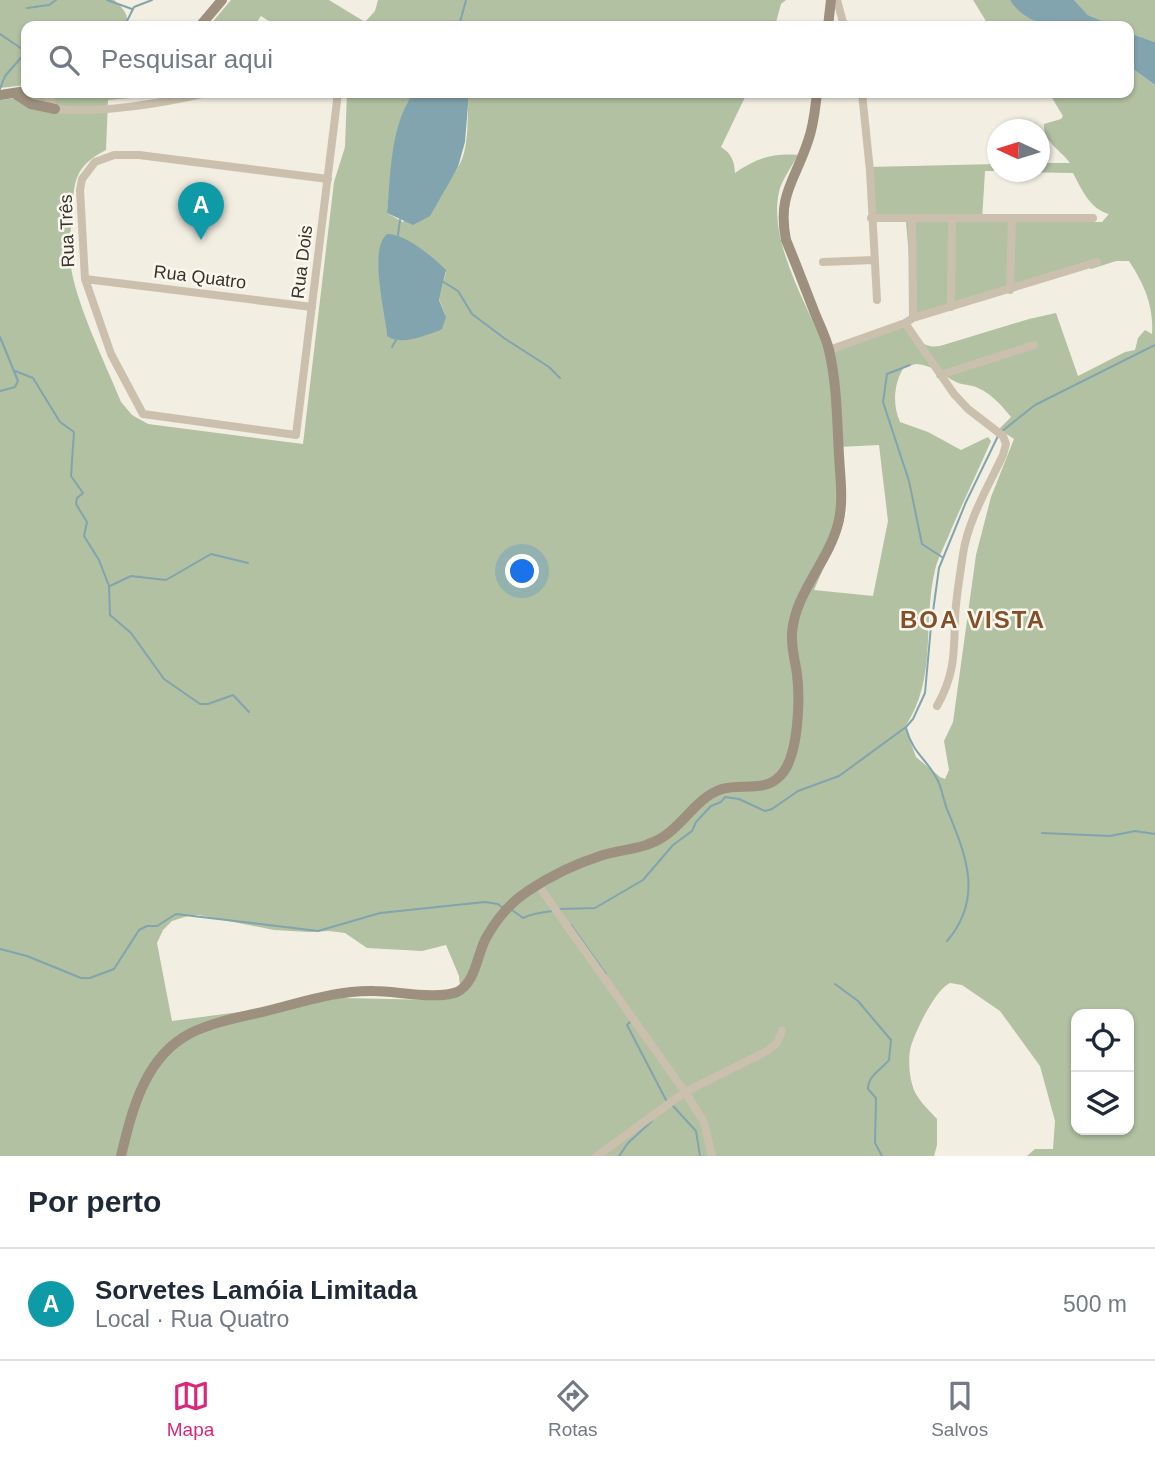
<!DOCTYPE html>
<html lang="pt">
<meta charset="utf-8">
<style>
body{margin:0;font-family:Arial,sans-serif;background:#f2f2f3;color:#1f2937}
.controls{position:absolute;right:21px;bottom:21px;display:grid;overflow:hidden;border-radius:14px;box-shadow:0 2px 5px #0004}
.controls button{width:63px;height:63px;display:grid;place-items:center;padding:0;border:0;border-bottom:2px solid #e0e1e3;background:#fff;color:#1f2937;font:35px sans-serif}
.compass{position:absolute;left:987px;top:119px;width:63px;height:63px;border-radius:50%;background:#fff;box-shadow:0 2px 5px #0004;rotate:274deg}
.you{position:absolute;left:523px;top:572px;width:24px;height:24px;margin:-18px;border:5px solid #fff;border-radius:50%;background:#1a73e8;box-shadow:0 0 0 10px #1a73e833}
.badge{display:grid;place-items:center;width:46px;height:46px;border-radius:50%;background:#db2777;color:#fff;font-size:23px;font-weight:700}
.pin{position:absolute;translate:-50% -58px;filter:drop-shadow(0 2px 4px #0008)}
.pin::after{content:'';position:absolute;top:37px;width:24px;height:21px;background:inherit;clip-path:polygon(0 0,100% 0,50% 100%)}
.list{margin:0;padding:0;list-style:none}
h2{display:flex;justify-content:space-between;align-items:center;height:91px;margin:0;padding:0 28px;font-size:30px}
h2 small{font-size:23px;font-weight:400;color:#747a83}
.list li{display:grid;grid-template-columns:46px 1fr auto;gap:21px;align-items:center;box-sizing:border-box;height:112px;padding:0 28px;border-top:2px solid #e0e1e3}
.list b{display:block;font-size:26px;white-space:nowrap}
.list p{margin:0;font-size:23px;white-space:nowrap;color:#747a83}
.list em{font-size:23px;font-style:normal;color:#747a83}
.icon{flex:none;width:38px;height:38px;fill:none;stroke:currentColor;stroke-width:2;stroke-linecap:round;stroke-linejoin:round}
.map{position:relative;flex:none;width:1155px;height:1156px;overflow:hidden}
.search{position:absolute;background:#fff;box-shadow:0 2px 5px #0004;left:21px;right:21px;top:21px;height:77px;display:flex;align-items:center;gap:18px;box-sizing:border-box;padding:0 24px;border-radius:14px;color:#747a83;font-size:26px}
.sheet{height:203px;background:#fff}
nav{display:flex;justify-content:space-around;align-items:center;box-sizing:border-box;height:98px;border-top:2px solid #e0e1e3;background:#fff;font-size:19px;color:#747a83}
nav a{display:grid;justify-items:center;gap:4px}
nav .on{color:#db2777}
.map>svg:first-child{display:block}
.green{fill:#b1c1a2;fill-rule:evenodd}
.water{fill:#82a4ae}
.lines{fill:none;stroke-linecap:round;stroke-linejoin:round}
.stream{stroke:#82a4ae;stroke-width:2}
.street{stroke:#cbc0ae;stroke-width:8}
.secondary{stroke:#9e907f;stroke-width:10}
.labels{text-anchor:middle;stroke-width:5;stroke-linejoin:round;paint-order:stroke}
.street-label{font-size:18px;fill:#3a332c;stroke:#faf7ee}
.district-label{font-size:24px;font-weight:bold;letter-spacing:2px;fill:#845029;stroke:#faf7ee}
</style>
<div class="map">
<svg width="1155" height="1156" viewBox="0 0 1155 1156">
<rect width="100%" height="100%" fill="#f3eee2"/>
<!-- green -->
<path class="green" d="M 0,0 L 114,0 C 123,8 129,14 127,26 L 26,26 L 26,85 L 0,88 Z
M 231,0 L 329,0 L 365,22 L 375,11 L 378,0 L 786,0 L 781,4 L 775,26 L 276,26 L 261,16 L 254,26 L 209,26 Z
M 973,0 L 1010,0 L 1020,11 L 1044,26 L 989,26 Z
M 1074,0 L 1155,0 L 1155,42 L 1129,33 L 1129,26 L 1114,26 L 1088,15 Z
M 1129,66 L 1155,85 L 1155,1156 L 1027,1156 L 1035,1149 L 1053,1149 L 1055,1121 L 1040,1066 L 1000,1011 L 962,985 L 950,983 C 935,990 916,1030 911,1046 C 908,1057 909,1073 912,1084 C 915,1098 928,1109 937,1119 L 937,1145 L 934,1156 L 0,1156 L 0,100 L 60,93 L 182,93 L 108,100 L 106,150 C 73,167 74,182 72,217 C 71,231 68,246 70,260 C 74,301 105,362 121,402 L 132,415 L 148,424 L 303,444 L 334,182 L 345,147 L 347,93 L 413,93 C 391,127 392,173 387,213 L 403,222 C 424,203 456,183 464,153 C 469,134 467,112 469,93 L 747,93 L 721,147 C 732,154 734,161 735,173 C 756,158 773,153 798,155 C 792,166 784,177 780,188 C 766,237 806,303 825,348 L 906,325 C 916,338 923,349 940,346 L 1029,319 L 1056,313 L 1078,376 L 1125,352 L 1135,350 L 1138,338 L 1145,330 L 1152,334 C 1154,306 1144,284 1129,261 L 1116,261 L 1091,269 L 1085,265 L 914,314 L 906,222 L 870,213 L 868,167 L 997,164 L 997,171 L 985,171 L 982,220 L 1102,222 L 1109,214 C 1090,209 1082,190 1073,173 L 1015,172 L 1040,172 L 1040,163 L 1070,163 C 1061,150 1043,142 1044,124 L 1061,119 L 1063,116 L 1049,93 L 1129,93 ZM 446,272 L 439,299 L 446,317 L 387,336 L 385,315 ZM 916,364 C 933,365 942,375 956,382 C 964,386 971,384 978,388 C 992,394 1002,406 1011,417 L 999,429 L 1014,439 L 991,497 L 976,555 L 953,722 L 944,741 L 949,770 L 945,779 L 940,777 L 916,757 L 905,727 C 938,677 922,625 935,570 C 938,557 946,543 951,530 C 964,500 978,471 991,441 L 988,437 L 961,450 L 928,432 L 900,422 C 892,404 894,383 904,367 ZM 879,445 L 888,521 L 873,596 L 814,590 L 844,521 L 839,447 ZM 199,915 L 274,930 L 309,932 L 329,931 L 345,933 L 367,948 L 422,951 L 446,945 L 459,976 L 460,987 L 435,1000 L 342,998 L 172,1021 L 157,943 L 163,930 L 172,921 L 188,916 ZM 1076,1014 L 1129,1014 L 1129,1130 L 1076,1130 Z"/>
<!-- water -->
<path class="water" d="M 1010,0 L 1074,0 L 1088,15 L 1114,26 C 1077,26 1033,35 1010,0 Z
M 1129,33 L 1155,42 L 1155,85 L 1129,66 Z
M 413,93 L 469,93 L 465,142 L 458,167 L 430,216 L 413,225 L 387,213 C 391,172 390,128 413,93 Z
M 387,234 C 405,233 434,258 446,270 L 439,300 L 446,317 L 442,329 L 438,331 C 422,336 402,346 387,336 C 386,314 368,250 387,234 Z"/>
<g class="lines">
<!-- stream -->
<path class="stream" d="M 107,0 L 132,9
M 27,8 L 49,5 L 56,0
M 115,26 L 127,21 L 134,7 L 152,0
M 459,26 L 466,0
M 0,34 L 25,51
M 0,89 L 5,76 L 26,52
M 398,235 L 400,220
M 442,281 L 458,291 L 472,314 L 504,338 L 549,367 L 560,378
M 0,337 L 18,381 L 15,387 L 0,391
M 392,347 L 396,340
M 910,365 L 887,374 L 883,402 L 909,481 L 922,544 L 942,557
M 15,371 L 33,378 L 60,422 L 74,432 L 71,476 L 83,493 L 77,498 L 76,504 L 87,522 L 84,536 L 99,560 L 109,586 L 110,615 L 131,633 L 164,679 L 200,704 L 208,704 L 233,695 L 249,712
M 1001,432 L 1035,405 L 1155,345
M 110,586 L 131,576 L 166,580 L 211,554 L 248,563
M 906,728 C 913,754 926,758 937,779 C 942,788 943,799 947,809 C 966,855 984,898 947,941
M 1042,833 L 1110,836 L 1135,831 L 1155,834
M 559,909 L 595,908 L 643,880 L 673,845 L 692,831 L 696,822 L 711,806 L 721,802 L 725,797 L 739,799 L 765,811 L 772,809 L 798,791 L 839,776 L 906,727 L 913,719 L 925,693 L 931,626 L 939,568 L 966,502 L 998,436
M 512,910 L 523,918 C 533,913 543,912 553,911
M 571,925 L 606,974
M 0,949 L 27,956 L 81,978 L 90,978 L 114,969 L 139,930 L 147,926 L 157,926 L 176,914 L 318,931 L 380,913 L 485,902 L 498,904 L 503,908
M 835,984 L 858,1001 L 891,1040 L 889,1060 C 881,1070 868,1075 868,1089 L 876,1098 L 875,1143 L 882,1156
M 632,1020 L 627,1025 L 666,1100
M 673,1106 L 696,1131 L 700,1156
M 619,1156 L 628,1143 L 652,1121"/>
<!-- street -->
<path class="street" d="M 837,0 L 844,26
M 46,93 L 55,109 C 99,114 163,103 206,93
M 862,93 L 870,171 L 877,300
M 328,179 L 139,155 L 114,155 L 95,162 L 82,179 L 80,190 L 85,279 L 111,354 L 143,414 L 296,435 L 338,93
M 871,218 L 1093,218
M 912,219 L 913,318
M 823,262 L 873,260
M 85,279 L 312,307
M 1010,290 L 1012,219
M 951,307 L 952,219
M 905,323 L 954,394 L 968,409 L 1003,436 L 1006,444 L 1003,455 C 988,487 968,520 963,554 C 960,575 956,597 955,618 C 954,653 955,674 937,706
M 829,350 L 905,323 L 913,318 L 1097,262
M 940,375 L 1034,345
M 538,885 L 685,1092 L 704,1122 L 712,1156
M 597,1156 L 685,1092 L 767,1051 L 777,1043 L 782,1031"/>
<!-- secondary -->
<path class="secondary" d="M 200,26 L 222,0
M 828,26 L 831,0
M 14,93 L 31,104 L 55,109
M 0,95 L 26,91
M 121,1156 C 132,1110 145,1056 191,1033 C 217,1020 249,1016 278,1008 C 309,1000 341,990 374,991 C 396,991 437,1000 457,992 C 476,983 477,954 486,938 C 496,920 511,902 528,891 C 550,876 578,863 603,855 C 623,849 645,849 663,837 C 684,824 697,797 722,789 C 742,783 765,793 781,775 C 799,756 800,699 797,674 C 795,660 791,647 792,633 C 795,593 828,562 838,524 C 844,502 840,477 839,455 C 837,421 837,384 829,350 C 826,337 819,324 814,311 C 805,288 796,264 786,240 C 777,195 795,181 808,141 C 814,125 815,109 817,93"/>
</g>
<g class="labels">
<!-- street labels -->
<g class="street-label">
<text transform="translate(67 231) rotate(-92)" y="6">Rua Três</text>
<text transform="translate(302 262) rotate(-83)" y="6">Rua Dois</text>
<text transform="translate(200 277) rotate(7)" y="6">Rua Quatro</text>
</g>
<!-- district labels -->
<g class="district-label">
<text x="973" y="628">BOA VISTA</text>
</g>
</g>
</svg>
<div class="controls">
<button><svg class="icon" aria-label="locate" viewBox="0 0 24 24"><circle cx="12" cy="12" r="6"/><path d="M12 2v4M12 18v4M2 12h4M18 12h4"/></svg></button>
<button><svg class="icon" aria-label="layers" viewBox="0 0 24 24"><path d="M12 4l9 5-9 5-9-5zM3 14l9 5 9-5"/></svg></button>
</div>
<svg class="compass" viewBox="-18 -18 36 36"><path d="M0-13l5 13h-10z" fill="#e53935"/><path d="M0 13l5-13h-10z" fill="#747a83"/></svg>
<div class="you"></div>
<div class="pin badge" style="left:201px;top:240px;background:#0f9aa8">A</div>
<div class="search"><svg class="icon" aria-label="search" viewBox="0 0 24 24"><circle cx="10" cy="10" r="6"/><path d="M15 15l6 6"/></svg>Pesquisar aqui</div>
</div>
<section class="sheet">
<h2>Por perto<small></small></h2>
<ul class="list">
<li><span class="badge" style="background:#0f9aa8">A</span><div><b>Sorvetes Lamóia Limitada</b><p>Local · Rua Quatro</p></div><em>500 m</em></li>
</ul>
</section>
<nav>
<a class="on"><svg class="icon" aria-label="map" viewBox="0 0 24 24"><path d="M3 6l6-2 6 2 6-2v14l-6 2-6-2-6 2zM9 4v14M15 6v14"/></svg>Mapa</a>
<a><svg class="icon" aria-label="directions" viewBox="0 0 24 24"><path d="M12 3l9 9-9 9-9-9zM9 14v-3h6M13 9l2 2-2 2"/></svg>Rotas</a>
<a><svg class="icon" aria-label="saved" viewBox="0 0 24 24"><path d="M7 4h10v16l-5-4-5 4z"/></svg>Salvos</a>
</nav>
